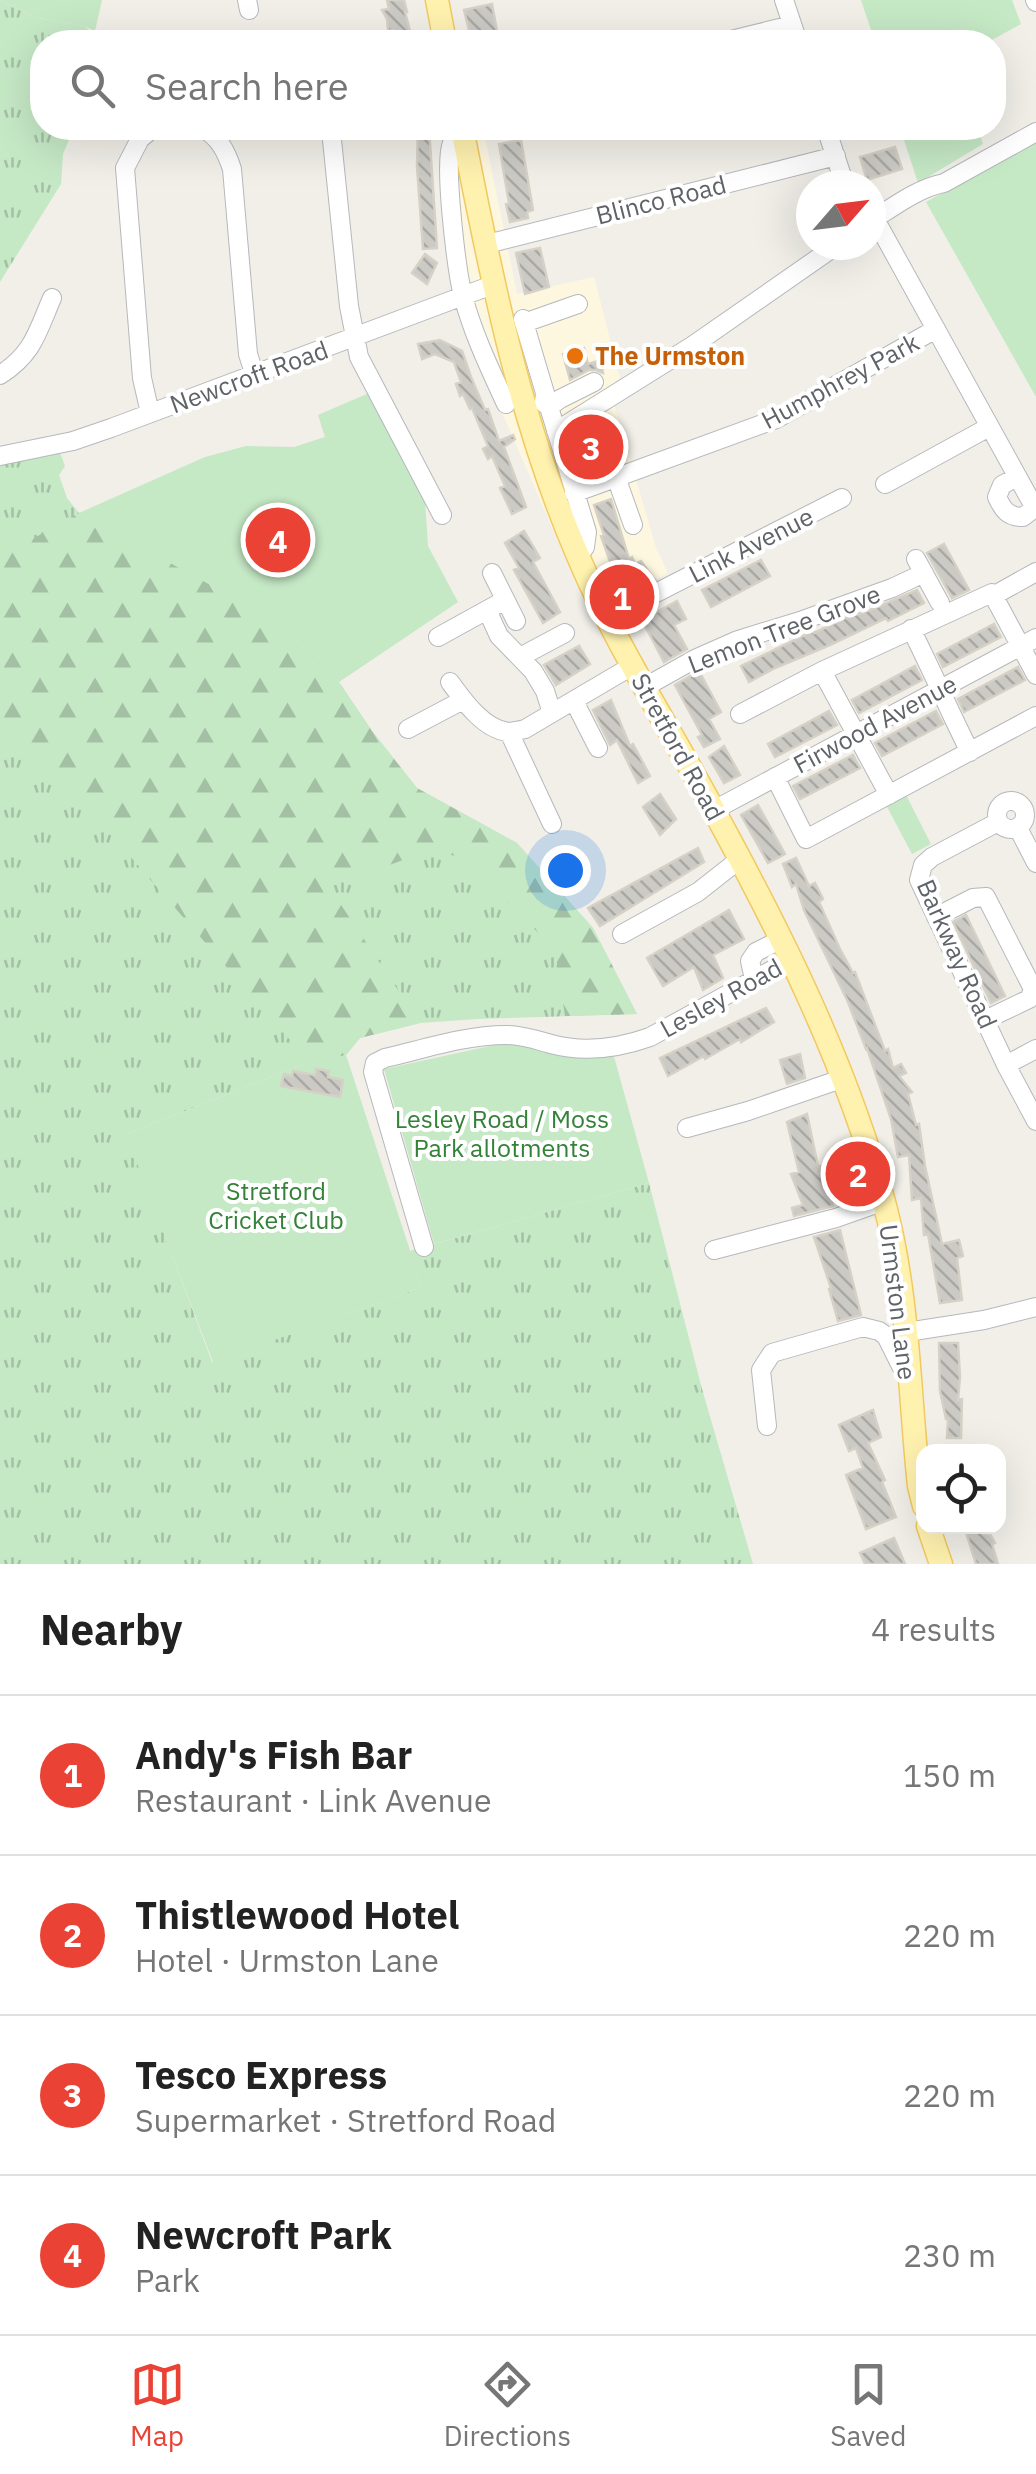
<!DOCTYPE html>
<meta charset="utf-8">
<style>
body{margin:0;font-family:"IBM Plex Sans",sans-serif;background:#f6f6f6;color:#222}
.controls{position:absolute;right:30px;bottom:30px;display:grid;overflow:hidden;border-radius:20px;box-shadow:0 10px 40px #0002}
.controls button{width:90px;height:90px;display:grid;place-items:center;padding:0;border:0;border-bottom:2px solid #e0e0e0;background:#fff;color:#222;font:50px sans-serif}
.compass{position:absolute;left:796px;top:170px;width:90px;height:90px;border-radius:50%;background:#fff;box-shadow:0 10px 40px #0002;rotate:62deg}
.you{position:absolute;left:565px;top:870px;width:35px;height:35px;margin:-25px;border:8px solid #fff;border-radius:50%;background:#1a73e8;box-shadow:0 0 0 15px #1a73e833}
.badge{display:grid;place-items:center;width:65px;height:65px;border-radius:50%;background:#ea4335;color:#fff;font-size:32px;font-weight:700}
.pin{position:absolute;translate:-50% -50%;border:5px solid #fff;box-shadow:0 2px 10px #0006}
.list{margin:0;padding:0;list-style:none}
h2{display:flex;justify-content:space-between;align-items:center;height:130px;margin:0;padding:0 40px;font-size:42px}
h2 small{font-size:32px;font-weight:400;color:#767676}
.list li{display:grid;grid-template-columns:65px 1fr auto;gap:30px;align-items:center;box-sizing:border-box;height:160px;padding:0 40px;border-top:2px solid #e0e0e0}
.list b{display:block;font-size:38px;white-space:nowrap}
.list p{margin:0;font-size:32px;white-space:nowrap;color:#767676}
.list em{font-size:32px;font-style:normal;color:#767676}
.icon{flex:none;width:55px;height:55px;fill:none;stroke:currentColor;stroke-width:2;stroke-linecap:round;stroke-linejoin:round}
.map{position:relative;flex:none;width:1036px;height:1564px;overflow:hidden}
.search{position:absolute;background:#fff;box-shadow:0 10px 40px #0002;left:30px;right:30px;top:30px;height:110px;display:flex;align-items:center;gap:25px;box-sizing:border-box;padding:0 35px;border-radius:40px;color:#767676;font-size:38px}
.sheet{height:770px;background:#fff}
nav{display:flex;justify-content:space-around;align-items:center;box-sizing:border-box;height:140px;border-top:2px solid #e0e0e0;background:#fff;font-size:28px;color:#767676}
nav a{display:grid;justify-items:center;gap:5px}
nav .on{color:#ea4335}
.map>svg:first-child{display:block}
.commercial{fill:#fef7e0}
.grass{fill:url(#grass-tufts)}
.forest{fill:url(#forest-firs)}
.green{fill:#c5e8c5}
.building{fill:url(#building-back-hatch);stroke:#d6d1c6;stroke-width:2.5}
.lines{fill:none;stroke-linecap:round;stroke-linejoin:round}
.minor-casing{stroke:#b5b8bc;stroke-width:20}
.major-casing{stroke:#f2c960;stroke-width:25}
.minor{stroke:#fff;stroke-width:18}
.major{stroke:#fff2af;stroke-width:22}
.food-dot{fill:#e8710a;stroke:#fff;stroke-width:4}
.labels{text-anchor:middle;stroke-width:8;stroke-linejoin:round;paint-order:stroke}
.street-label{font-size:25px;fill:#5f6368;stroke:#fff}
.food-label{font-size:25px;font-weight:bold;fill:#c56008;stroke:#fff;text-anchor:start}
.park-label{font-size:25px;fill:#348238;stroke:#fff}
</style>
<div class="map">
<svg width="1036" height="1564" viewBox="0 0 1036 1564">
<defs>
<pattern id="grass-tufts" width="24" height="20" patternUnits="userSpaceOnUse" patternTransform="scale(2.5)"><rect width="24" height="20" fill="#c5e8c5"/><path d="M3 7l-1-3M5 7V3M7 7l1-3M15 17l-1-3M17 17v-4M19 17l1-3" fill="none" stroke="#a3c0a4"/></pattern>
<pattern id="forest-firs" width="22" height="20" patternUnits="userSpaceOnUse" patternTransform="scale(2.5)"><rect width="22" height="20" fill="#c5e8c5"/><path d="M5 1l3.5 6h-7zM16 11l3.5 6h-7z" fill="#a3c0a4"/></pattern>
<pattern id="building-back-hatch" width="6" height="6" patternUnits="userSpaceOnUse" patternTransform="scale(2.5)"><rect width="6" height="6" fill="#cccac5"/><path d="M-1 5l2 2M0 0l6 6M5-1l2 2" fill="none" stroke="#a9a8a4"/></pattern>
</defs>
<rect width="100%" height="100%" fill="#f1efe8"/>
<!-- commercial -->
<path class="commercial" d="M 448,128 L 483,128 L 517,294 L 594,277 L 620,378 L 609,387 L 656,548 L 668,573 L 589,612 L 476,353 L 443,191 Z"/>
<!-- grass -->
<path class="grass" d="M 0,0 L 33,17 L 84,26 L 104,42 L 42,42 L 42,128 L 74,128 L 63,154 L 61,184 L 0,282 Z
M 59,450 L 65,466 L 59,475 L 67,498 L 79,513 L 275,620 L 339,682 L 372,731 L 417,788 L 517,843 L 593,928 L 637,1014 L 477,1019 L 420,1023 L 360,1038 L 346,1055 L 299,1066 L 127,1134 L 212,1362 L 422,1287 L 410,1251 L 649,1183 L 702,1389 L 753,1564 L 0,1564 L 0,461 Z"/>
<!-- forest -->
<path class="forest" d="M 79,513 L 275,620 L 339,682 L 372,731 L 417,788 L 517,843 L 593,928 L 637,1014 L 565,1016 L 555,949 L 459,856 L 425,852 L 329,887 L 420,1023 L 360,1038 L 346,1055 L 299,1066 L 290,1040 L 82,801 L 0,727 L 0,557 Z"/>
<!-- green -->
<path class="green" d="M 0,0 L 102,0 L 95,31 L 84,26 L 33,17 Z
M 861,0 L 1012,0 L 1021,24 L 988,42 L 875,42 Z
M 900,128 L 977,128 L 983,144 L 918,183 Z
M 1036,140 L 1036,397 L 926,202 Z
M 369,393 L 425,501 L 428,546 L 458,602 L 339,682 L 275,620 L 79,513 L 205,457 L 246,446 L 294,447 L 325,437 L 318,415 Z
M 905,793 L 931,844 L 912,854 L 885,803 Z
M 504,1043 L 613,1053 L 649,1183 L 434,1244 L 384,1069 Z
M 346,1055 L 422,1287 L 213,1362 L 135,1158 L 132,1158 L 125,1139 L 128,1137 L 127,1134 L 299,1066 Z"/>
<!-- building -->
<path class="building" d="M 387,0 L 404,0 L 407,12 L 405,12 L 413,42 L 397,42 L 394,30 L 388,31 L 387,19 L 382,10 L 389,9 Z
M 492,4 L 499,42 L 472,42 L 464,10 Z
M 418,128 L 429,128 L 437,248 L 423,249 L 417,167 Z
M 521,140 L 533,210 L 527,212 L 528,218 L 510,222 L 506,204 L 509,203 L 499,144 Z
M 895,147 L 902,169 L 867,180 L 860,157 Z
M 540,248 L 549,287 L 525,294 L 516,253 Z
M 425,254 L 437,263 L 427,284 L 412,273 Z
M 440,340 L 462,351 L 471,377 L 485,410 L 488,409 L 499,441 L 513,435 L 515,439 L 504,447 L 526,507 L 512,514 L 500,488 L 505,486 L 492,456 L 488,459 L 483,449 L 488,446 L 472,408 L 470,409 L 463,394 L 460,396 L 456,384 L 461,382 L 454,362 L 435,354 L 422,359 L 418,344 Z
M 584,348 L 588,364 L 601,360 L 603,373 L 596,370 L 589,370 L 570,380 L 563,354 Z
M 589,435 L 602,469 L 588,475 L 586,471 L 583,472 L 575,448 L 578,447 L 575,440 Z
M 611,499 L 629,559 L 632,557 L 635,564 L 641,561 L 655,580 L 622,596 L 601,536 L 604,535 L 594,505 Z
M 524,531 L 540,558 L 533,562 L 560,612 L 543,623 L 514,570 L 519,568 L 505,543 Z
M 944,544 L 969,590 L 952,598 L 927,553 Z
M 761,560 L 770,576 L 711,607 L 702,590 Z
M 917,590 L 924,603 L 888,621 L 886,618 L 830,645 L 775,668 L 749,682 L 741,666 L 813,631 L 814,633 L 845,618 L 870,610 Z
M 677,601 L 686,619 L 674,625 L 687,649 L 664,662 L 642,620 Z
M 994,624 L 1001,637 L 943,667 L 937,654 Z
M 579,646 L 590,664 L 556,685 L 544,665 Z
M 915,666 L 922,680 L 859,713 L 852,700 Z
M 1018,667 L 1025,680 L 964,712 L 958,699 Z
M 699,671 L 721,712 L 709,719 L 720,739 L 704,747 L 698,737 L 702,735 L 675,685 Z
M 611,700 L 630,746 L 633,744 L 650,776 L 638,783 L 617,740 L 610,745 L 593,710 Z
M 829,711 L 837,725 L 775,757 L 768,744 Z
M 936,711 L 943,724 L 882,756 L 875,743 Z
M 724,746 L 740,775 L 724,783 L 709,757 Z
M 853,755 L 860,768 L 800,799 L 793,786 Z
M 660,794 L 676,819 L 660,835 L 643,807 Z
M 758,805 L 785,854 L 768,863 L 741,815 Z
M 698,848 L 704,862 L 600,926 L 588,908 Z
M 796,858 L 809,886 L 815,883 L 823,899 L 819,902 L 840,949 L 853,973 L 855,972 L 885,1051 L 888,1049 L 893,1068 L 901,1064 L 906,1073 L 899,1076 L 912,1092 L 908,1094 L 916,1125 L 919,1124 L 925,1166 L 942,1244 L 959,1240 L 963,1256 L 957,1258 L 962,1300 L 940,1303 L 928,1234 L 924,1235 L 921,1198 L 912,1200 L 909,1155 L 898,1157 L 891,1119 L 867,1048 L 866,1049 L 848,1002 L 804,910 L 796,884 L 792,887 L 783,864 Z
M 729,910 L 744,939 L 713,955 L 723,978 L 703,990 L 694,967 L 663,986 L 647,958 Z
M 966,915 L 1005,996 L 991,1003 L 953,922 Z
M 766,1008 L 774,1022 L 741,1042 L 740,1039 L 705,1059 L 704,1056 L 668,1076 L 660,1058 Z
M 800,1054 L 805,1078 L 787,1084 L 780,1060 Z
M 316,1069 L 329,1071 L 328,1077 L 343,1080 L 340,1097 L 281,1086 L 284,1074 L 292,1076 L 293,1071 L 315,1075 Z
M 807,1114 L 818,1166 L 820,1166 L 833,1206 L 794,1216 L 792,1208 L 803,1205 L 791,1174 L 799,1172 L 787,1122 Z
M 840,1230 L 861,1315 L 838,1321 L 829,1289 L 831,1288 L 814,1237 Z
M 939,1343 L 958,1343 L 960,1377 L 958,1400 L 962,1399 L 961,1438 L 947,1438 L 948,1419 L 946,1419 L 940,1391 Z
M 873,1410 L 881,1437 L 868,1443 L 885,1480 L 882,1482 L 896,1517 L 866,1529 L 846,1475 L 863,1468 L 856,1448 L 849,1451 L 839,1425 Z
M 964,1526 L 979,1526 L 983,1534 L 990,1534 L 995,1543 L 992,1544 L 998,1564 L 976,1564 Z
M 894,1538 L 905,1564 L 865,1564 L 860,1553 Z"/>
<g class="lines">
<!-- minor casing -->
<g class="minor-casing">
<path id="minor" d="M 247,0 L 249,10
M 784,0 L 798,42
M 1035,0 L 1036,2
M 723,42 L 792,25
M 202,128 C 219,137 226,151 232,169 L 248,354 L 255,376
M 826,128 L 845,185
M 463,132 C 459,136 454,139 452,143 C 443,163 457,272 463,296 C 473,334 490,369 506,404
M 332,140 L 349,306 L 359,357 L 442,515
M 875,219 L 1032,503 L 1033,509 L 1023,517 C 1008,517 1003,510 997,497 L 1002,485 L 1017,477
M 871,221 C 893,207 918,188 944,183 L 1036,132
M 487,244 L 836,156
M 523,319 L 545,393 L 544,403 L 549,407 L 587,532 L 585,547 L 578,556
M 524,323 L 578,304
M 0,375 C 33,354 37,333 52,298
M 549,407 L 560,399 L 594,382
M 150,413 L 142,378 L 125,168 L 140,139 L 153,128
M 556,431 L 692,346 L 837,245
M 0,456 L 73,441 L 111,428 L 495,284
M 616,477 L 633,525
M 885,484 L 989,427
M 574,493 L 776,419 L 936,329
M 916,559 L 940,603
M 492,573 L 516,621
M 993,596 L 1036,572
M 487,610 L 499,636 L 533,671 L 545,691 L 552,713
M 607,618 L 842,498
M 911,629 C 932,670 949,711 970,752
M 438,637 L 505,600
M 520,657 L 565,633
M 822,671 L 889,795
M 450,682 C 463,700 483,729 508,732 C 510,732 522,730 525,729 L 632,666
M 645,687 L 695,659 L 738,640 L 803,620 L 892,588 L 924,573
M 574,701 L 598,748
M 740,714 L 822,671 L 992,593 L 1036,675
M 408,729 L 463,700
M 509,732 L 552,824
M 775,777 L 806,839 L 1036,716
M997 815a14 14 0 1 1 28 0a14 14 0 1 1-28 0Z
M 714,810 L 1036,638
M 998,822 L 932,857 L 923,865 L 919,880 L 1006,1065 L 1036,1121
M 1018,828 L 1036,863
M 936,917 L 973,898 L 986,897 L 1032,987 L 1032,992 L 1029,999 L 985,1020
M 622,934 L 698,892 L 740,859
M 754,979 L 750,961 L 756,952 L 770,945
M 1006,1065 L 1036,1049
M 687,1128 L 748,1111 L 844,1078
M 424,1247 L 373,1072 L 375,1063 L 385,1058 C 424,1049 466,1035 506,1035 C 523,1035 536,1040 551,1044 C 584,1053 619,1048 650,1037 L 792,959
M 714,1250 L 836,1218 L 884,1201
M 907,1332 L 984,1320 L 1036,1307
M 767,1426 L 761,1370 L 772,1353 L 863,1327 L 879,1331 L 886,1336 L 901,1366 L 908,1373"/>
</g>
<!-- major casing -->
<g class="major-casing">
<path id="major" d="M 437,0 L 445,42
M 462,128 C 490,272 519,420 578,556 C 615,644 668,725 713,809 C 782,935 846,1063 884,1202 C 909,1295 909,1392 919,1486 L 924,1506
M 928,1526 L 941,1564"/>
</g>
<!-- minor -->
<use href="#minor" class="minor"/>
<!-- major -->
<use href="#major" class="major"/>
</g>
<!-- markers -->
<circle class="food-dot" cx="575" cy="356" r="10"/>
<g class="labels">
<!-- street labels -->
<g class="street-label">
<text transform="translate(661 200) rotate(-14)" y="9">Blinco Road</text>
<text transform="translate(249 377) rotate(-20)" y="9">Newcroft Road</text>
<text transform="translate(840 381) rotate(-28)" y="9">Humphrey Park</text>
<text transform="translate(751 545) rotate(-27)" y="9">Link Avenue</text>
<text transform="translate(784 629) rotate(-21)" y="9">Lemon Tree Grove</text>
<text transform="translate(875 724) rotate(-28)" y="9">Firwood Avenue</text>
<text transform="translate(678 747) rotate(61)" y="9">Stretford Road</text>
<text transform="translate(957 954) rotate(66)" y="9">Barkway Road</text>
<text transform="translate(721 998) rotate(-29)" y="9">Lesley Road</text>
<text transform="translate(898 1302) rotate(83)" y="9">Urmston Lane</text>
</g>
<!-- food labels -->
<g class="food-label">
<text x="595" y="365">The Urmston</text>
</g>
<!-- park labels -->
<g class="park-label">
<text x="502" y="1128">Lesley Road / Moss<tspan x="502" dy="29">Park allotments</tspan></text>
<text x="276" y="1200">Stretford<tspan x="276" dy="29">Cricket Club</tspan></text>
</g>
</g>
</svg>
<div class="controls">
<button><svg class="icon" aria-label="locate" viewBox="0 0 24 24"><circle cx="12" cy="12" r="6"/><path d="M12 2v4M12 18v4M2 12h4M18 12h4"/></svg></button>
</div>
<svg class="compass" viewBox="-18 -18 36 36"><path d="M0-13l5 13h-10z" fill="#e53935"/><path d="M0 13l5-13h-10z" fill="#767676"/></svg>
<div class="you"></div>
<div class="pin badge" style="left:622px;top:597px">1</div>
<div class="pin badge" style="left:858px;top:1174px">2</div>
<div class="pin badge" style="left:591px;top:447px">3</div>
<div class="pin badge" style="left:278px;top:540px">4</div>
<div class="search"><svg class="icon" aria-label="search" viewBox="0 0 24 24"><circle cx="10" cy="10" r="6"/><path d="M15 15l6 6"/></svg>Search here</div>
</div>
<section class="sheet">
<h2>Nearby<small>4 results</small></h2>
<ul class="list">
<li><span class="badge">1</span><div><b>Andy's Fish Bar</b><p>Restaurant · Link Avenue</p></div><em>150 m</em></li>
<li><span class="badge">2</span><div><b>Thistlewood Hotel</b><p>Hotel · Urmston Lane</p></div><em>220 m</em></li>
<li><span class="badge">3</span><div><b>Tesco Express</b><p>Supermarket · Stretford Road</p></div><em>220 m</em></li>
<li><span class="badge">4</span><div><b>Newcroft Park</b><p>Park</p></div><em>230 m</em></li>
</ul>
</section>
<nav>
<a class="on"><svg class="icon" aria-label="map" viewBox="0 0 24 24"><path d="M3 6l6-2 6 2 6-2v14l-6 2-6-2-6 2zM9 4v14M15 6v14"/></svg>Map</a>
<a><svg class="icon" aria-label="directions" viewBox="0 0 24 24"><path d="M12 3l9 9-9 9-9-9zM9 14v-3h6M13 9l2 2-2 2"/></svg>Directions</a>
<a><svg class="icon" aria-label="saved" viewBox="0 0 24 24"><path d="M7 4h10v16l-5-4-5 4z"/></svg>Saved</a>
</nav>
